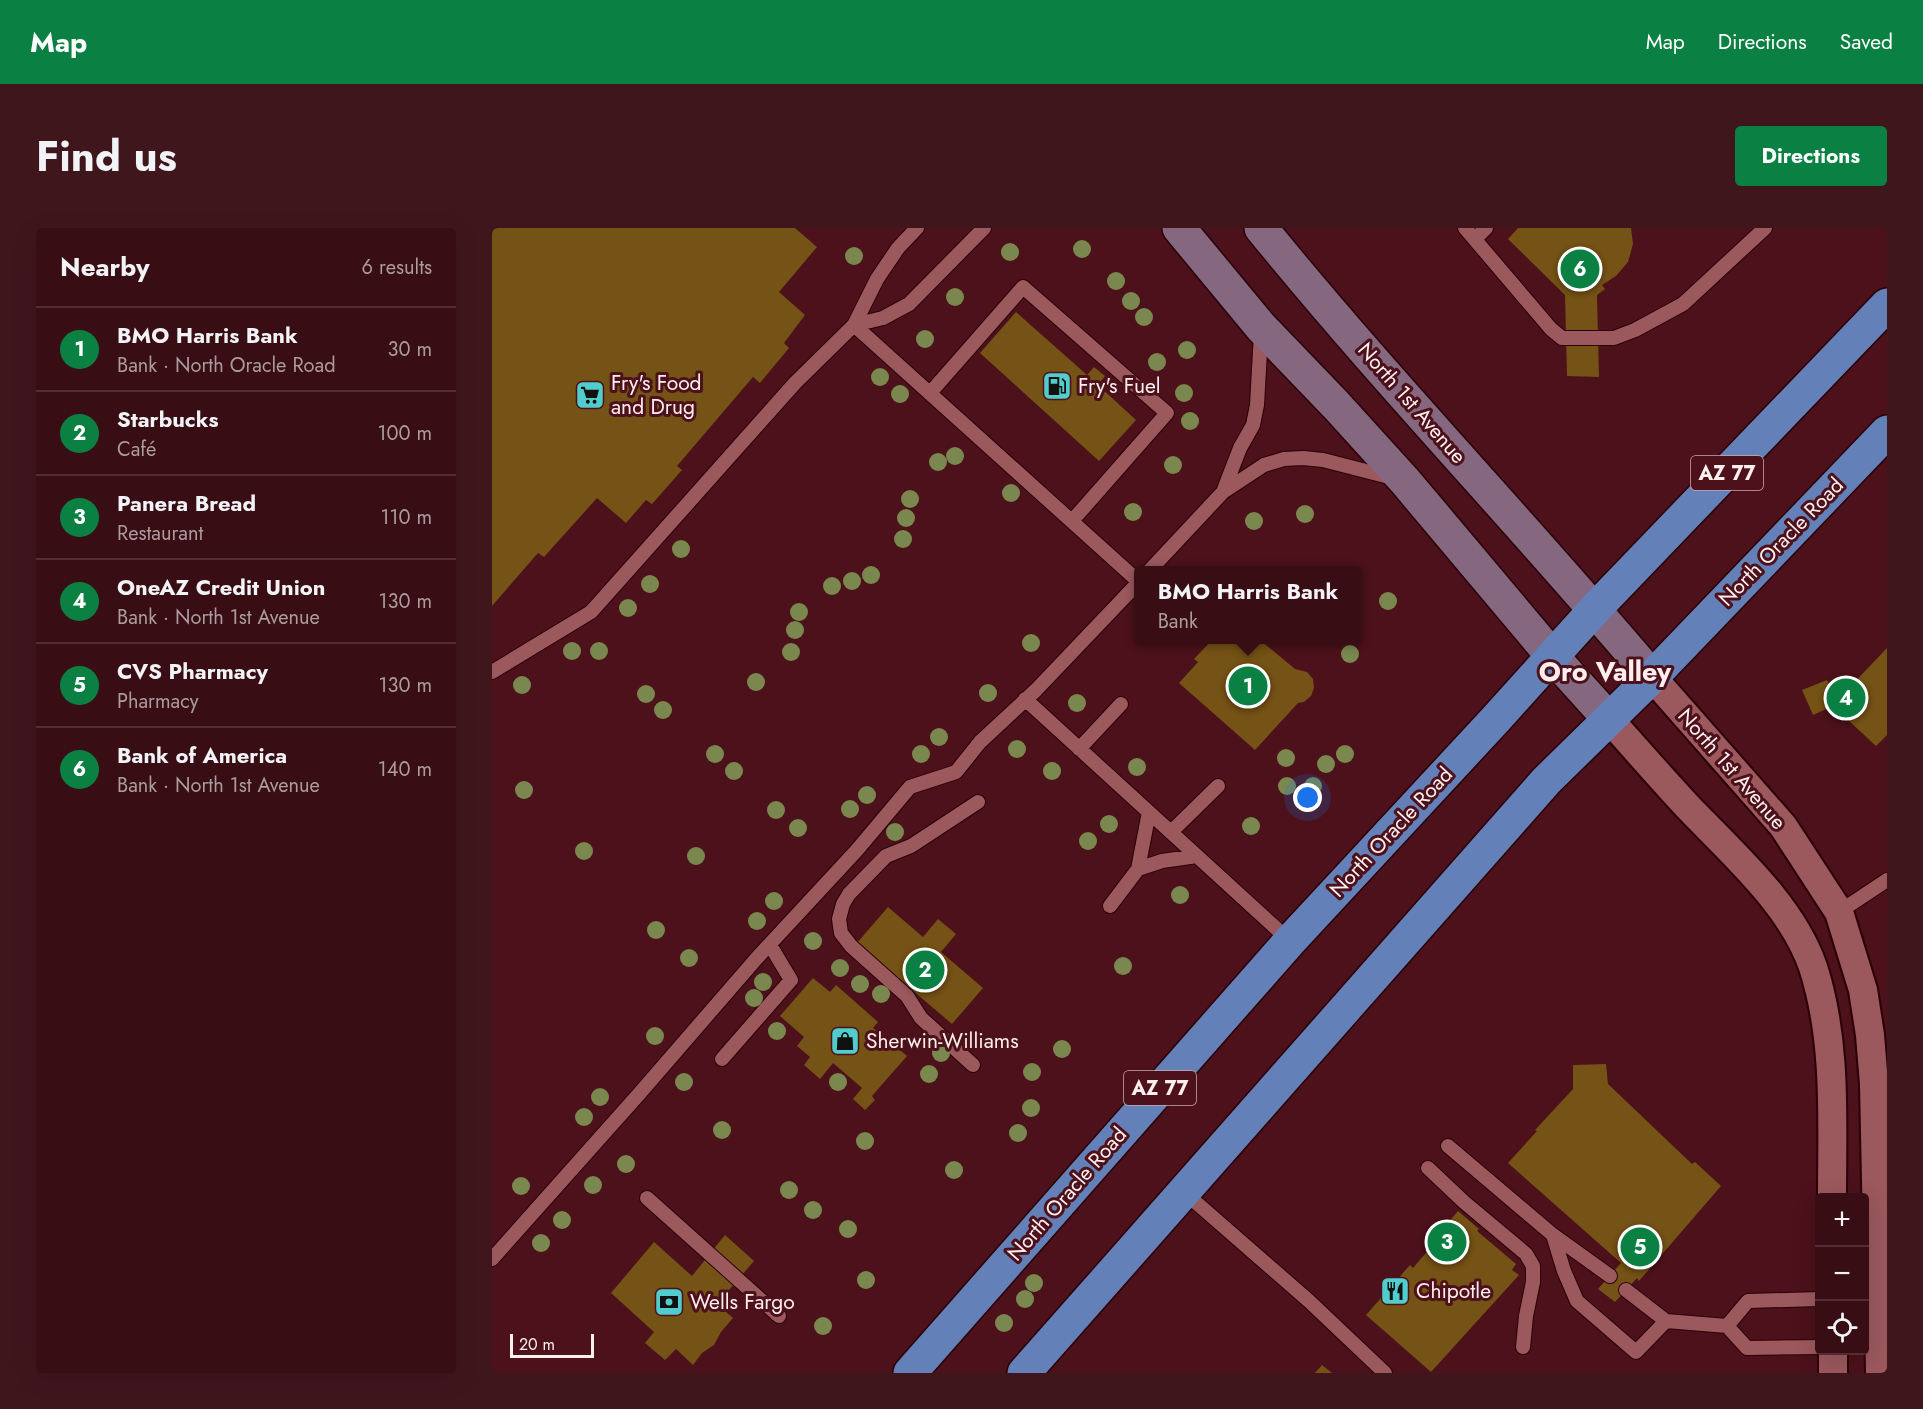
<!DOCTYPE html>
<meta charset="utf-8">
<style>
body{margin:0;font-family:Jost,sans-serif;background:#40161d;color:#f1f3f6}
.controls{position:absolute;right:18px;bottom:18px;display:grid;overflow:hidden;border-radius:6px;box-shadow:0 6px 24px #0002}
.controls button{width:54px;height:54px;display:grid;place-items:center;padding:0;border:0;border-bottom:2px solid #532d34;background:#390d14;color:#f1f3f6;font:30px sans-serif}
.scale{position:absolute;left:18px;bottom:15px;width:84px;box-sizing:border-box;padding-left:6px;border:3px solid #feeeee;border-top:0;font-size:16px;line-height:21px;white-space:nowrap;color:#feeeee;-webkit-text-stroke:4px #4c111a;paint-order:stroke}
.you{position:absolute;left:816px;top:570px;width:21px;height:21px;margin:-15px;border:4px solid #fff;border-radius:50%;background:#1a73e8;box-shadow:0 0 0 9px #1a73e833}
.badge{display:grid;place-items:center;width:39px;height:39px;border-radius:50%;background:#0b8043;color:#fff;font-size:20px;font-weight:700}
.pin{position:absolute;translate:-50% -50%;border:3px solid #fff;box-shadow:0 2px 6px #0006}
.popup{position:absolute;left:642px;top:338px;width:228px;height:78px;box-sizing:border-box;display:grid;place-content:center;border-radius:6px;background:#390d14;filter:drop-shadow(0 2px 4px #0005);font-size:20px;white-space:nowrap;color:#ab9ca0}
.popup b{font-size:22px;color:#f1f3f6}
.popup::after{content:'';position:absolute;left:50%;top:100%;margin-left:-12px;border:12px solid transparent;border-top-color:#390d14}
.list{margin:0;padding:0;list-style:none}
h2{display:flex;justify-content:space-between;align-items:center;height:78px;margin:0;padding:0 24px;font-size:26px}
h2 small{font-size:20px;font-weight:400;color:#ab9ca0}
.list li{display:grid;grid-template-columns:39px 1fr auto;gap:18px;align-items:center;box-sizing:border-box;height:84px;padding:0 24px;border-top:2px solid #532d34}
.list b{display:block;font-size:22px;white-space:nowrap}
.list p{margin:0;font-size:20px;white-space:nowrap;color:#ab9ca0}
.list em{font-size:20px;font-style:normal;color:#ab9ca0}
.icon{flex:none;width:33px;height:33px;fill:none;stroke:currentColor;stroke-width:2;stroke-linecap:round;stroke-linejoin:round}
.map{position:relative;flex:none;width:1395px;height:1145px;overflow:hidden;border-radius:6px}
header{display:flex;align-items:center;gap:36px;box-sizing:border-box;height:84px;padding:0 30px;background:#0b8043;color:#fff}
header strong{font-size:28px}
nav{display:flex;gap:33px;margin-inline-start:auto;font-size:21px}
.intro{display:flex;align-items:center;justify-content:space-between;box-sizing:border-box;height:144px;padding:0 36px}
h1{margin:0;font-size:42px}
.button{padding:15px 27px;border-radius:6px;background:#0b8043;color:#fff;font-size:21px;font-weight:700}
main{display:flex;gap:36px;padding:0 36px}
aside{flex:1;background:#390d14;border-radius:6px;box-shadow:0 6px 24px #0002}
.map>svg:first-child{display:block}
.building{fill:#755215}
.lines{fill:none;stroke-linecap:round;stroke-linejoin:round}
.service-casing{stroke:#2a0107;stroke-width:16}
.minor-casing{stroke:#2a0107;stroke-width:32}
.secondary-casing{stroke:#2a0107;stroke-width:36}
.trunk-casing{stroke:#2a0107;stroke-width:36}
.service{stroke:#9b585d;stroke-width:14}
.minor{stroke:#9b585d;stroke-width:28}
.secondary{stroke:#866780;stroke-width:33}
.trunk{stroke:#6480b9;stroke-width:33}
.tree{fill:#7a884f}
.labels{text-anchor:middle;stroke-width:6;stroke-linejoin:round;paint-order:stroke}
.shield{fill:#4c111a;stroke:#c9acae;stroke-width:1.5}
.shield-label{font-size:20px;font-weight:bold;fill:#feeeee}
.poi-label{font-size:21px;fill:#feeeee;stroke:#4c111a;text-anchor:start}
.street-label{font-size:21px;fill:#feeeee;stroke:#4c111a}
.district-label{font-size:27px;font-weight:bold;fill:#feeeee;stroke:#4c111a}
</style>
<header>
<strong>Map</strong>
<nav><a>Map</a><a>Directions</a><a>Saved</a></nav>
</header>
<div class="intro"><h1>Find us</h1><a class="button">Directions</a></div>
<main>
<aside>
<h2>Nearby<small>6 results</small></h2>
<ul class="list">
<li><span class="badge">1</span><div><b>BMO Harris Bank</b><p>Bank · North Oracle Road</p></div><em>30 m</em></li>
<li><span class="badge">2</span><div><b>Starbucks</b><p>Café</p></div><em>100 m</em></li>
<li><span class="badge">3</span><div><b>Panera Bread</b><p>Restaurant</p></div><em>110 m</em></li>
<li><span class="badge">4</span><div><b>OneAZ Credit Union</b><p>Bank · North 1st Avenue</p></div><em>130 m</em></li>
<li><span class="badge">5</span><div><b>CVS Pharmacy</b><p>Pharmacy</p></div><em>130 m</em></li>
<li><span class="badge">6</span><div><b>Bank of America</b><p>Bank · North 1st Avenue</p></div><em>140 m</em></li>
</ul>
</aside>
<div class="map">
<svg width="1395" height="1145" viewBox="0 0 1395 1145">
<rect width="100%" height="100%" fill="#4c111a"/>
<!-- building -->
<path class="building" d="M 0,0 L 303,0 L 325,19 L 287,64 L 313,87 L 292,115 L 297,120 L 268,155 L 261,149 L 185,238 L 190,242 L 160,276 L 154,272 L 134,295 L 105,270 L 52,329 L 46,325 L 0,378 Z
M 1026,0 L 1139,0 L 1141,16 L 1136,34 L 1124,48 L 1110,57 L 1113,61 L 1105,67 L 1107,149 L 1075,148 L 1073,67 L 1016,11 Z
M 524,84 L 595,147 L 602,139 L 613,148 L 606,157 L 644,192 L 607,233 L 488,125 Z
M 720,412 L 768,412 L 803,441 L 815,444 L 821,451 L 822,460 L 819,468 L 812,474 L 806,475 L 763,522 L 687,455 L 706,434 L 702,431 Z
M 1395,420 L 1395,507 L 1384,518 L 1341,478 L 1321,487 L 1310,462 L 1335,452 L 1337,456 L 1344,450 L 1356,461 Z
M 396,679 L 431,709 L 446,691 L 464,706 L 449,724 L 491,760 L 460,796 L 365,715 Z
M 321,750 L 338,764 L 344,757 L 386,794 L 381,800 L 415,828 L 380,868 L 383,872 L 373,882 L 361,871 L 370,860 L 341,835 L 328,851 L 312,837 L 318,829 L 305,818 L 312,809 L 288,788 Z
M 1114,836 L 1116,856 L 1200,936 L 1203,934 L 1229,958 L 1147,1053 L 1145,1050 L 1123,1074 L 1106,1061 L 1129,1035 L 1016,935 L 1045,903 L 1043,902 L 1081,861 L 1081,837 Z
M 966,983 L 987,1001 L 985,1003 L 1024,1036 L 1020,1042 L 1027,1047 L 939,1144 L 874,1087 L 918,1037 L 921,1040 L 950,1006 L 948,1004 Z
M 233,1007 L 262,1033 L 225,1076 L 241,1090 L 229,1104 L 222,1117 L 210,1125 L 201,1137 L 184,1121 L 173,1132 L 153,1115 L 162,1104 L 119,1065 L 162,1014 L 200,1048 Z
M 830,1137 L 840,1145 L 823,1145 Z"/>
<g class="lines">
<!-- service casing -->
<g class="service-casing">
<path id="service" d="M 973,0 L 1059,101 L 1070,110 L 1122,110 L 1143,102 L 1191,76 L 1273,0
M 983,11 L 994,0
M 362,97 L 646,353
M 362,97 L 391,90 L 417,76 L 492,0
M 438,165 L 531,59 L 675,185 L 580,293
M 731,264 L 748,220 L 761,197 L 765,177 L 769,105
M 658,342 L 731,264 L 772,237 L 792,231 L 811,230 L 831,232 L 901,250
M 0,444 L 99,384 L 303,155 L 362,97 L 385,51 L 406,20 L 425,0
M 533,471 L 798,713
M 587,521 L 629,476
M 679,604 L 726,558
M 646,641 L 670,633 L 705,628
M 618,678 L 646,641 L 657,584
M 1347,684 L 1395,652
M 230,831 L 299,752 L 278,717
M 481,837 L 429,790 L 415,768 L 359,718 L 349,705 L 347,691 L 351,676 L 357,666 L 394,628 L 419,618 L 486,574
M 956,918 L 1061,1007 L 1072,1043 L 1085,1073 L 1144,1124 L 1174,1093
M 936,940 L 972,974 L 1034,1026 L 1041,1038 L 1041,1054 L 1034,1088 L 1031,1119
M 692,964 L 817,1073 L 893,1145
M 155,970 L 287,1088
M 1061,1007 L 1118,1048
M 0,1031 L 147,866 L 264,731 L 365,622 L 418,559 L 464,544 L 488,514 L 544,462 L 646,355
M 1134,1062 L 1174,1093 L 1235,1098 L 1255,1120 L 1328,1119
M 1235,1098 L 1256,1073 L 1328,1071"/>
</g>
<!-- minor casing -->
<g class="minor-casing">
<path id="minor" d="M 1160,449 L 1291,598 L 1347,684 L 1371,762 L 1378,807 L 1382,856 L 1388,1145
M 1117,491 C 1143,520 1169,550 1196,579 C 1240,625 1300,677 1321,739 C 1345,813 1340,893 1340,970
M 1341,1122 L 1341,1145"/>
</g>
<!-- secondary casing -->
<g class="secondary-casing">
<path id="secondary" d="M 687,0 L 769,99 L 844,177 L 913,253 L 1061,429 L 1117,491
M 769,0 C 894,154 1032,297 1160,449"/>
</g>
<!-- trunk casing -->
<g class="trunk-casing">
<path id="trunk" d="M 418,1145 L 798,713 L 1003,492 L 1103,381 L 1395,77
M 532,1145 L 1054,553 L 1160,449 L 1395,204"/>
</g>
<!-- service -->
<use href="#service" class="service"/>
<!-- minor -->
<use href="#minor" class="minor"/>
<!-- secondary -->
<use href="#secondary" class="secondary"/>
<!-- trunk -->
<use href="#trunk" class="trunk"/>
</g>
<!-- trees -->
<g class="tree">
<circle cx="590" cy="21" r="9"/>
<circle cx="518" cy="24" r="9"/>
<circle cx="362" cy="28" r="9"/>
<circle cx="624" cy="53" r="9"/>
<circle cx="463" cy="69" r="9"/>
<circle cx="639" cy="73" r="9"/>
<circle cx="652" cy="89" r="9"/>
<circle cx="433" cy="111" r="9"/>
<circle cx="695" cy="122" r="9"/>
<circle cx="665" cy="134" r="9"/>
<circle cx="388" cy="149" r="9"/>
<circle cx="692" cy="165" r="9"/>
<circle cx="408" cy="166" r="9"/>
<circle cx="698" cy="193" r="9"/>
<circle cx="463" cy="228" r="9"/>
<circle cx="446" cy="234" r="9"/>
<circle cx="681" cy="237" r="9"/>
<circle cx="519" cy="265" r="9"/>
<circle cx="418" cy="271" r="9"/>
<circle cx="641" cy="284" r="9"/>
<circle cx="813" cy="286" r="9"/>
<circle cx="414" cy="290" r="9"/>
<circle cx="762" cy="293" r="9"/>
<circle cx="411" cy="311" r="9"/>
<circle cx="189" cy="321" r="9"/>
<circle cx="379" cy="347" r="9"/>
<circle cx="360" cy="353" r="9"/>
<circle cx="158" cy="356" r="9"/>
<circle cx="340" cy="358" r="9"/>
<circle cx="896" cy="373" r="9"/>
<circle cx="136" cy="380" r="9"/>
<circle cx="307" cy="384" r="9"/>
<circle cx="303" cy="402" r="9"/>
<circle cx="539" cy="415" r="9"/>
<circle cx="80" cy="423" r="9"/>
<circle cx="107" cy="423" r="9"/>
<circle cx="299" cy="424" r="9"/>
<circle cx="858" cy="426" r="9"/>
<circle cx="264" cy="454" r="9"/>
<circle cx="30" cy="457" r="9"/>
<circle cx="496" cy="465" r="9"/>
<circle cx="154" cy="466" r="9"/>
<circle cx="585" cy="475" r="9"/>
<circle cx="171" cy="482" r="9"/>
<circle cx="447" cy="509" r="9"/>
<circle cx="525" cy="521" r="9"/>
<circle cx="223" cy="526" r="9"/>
<circle cx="429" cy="526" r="9"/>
<circle cx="853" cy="526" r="9"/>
<circle cx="794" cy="530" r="9"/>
<circle cx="834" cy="536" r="9"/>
<circle cx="645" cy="539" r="9"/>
<circle cx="242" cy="543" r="9"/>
<circle cx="560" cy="543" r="9"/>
<circle cx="795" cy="558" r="9"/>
<circle cx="821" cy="558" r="9"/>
<circle cx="32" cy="562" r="9"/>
<circle cx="375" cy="567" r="9"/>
<circle cx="358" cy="581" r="9"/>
<circle cx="284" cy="582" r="9"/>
<circle cx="617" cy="596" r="9"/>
<circle cx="759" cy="598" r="9"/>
<circle cx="306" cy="600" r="9"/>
<circle cx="403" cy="604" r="9"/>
<circle cx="596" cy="613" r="9"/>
<circle cx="92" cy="623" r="9"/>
<circle cx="204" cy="628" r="9"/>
<circle cx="688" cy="667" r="9"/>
<circle cx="282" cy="673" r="9"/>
<circle cx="265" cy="693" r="9"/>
<circle cx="164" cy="702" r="9"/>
<circle cx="321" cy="713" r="9"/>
<circle cx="197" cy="730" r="9"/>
<circle cx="631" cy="738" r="9"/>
<circle cx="348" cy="740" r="9"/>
<circle cx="271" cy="754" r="9"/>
<circle cx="368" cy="756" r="9"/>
<circle cx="389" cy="766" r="9"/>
<circle cx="262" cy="770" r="9"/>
<circle cx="285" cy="803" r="9"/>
<circle cx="163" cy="808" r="9"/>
<circle cx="570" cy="821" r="9"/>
<circle cx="449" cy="825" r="9"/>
<circle cx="540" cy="844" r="9"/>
<circle cx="437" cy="846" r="9"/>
<circle cx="192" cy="854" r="9"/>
<circle cx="346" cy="854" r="9"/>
<circle cx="108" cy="869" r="9"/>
<circle cx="539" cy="880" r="9"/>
<circle cx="92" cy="889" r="9"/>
<circle cx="230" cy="902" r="9"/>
<circle cx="526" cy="905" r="9"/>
<circle cx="373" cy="913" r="9"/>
<circle cx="134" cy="936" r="9"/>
<circle cx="462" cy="942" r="9"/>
<circle cx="101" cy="957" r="9"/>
<circle cx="29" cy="958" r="9"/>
<circle cx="297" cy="962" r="9"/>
<circle cx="321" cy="982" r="9"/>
<circle cx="70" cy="992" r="9"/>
<circle cx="356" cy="1001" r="9"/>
<circle cx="49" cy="1015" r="9"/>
<circle cx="374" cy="1052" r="9"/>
<circle cx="542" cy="1055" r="9"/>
<circle cx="533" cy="1071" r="9"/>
<circle cx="512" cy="1095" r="9"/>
<circle cx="331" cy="1098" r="9"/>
</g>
<!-- icons -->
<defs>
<g id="fuel-square" transform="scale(1.5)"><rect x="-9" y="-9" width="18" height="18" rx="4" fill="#52cdce" stroke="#4c111a"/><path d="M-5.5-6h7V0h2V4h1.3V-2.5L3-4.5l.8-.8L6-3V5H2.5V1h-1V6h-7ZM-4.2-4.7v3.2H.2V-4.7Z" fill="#111"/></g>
<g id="supermarket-square" transform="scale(1.5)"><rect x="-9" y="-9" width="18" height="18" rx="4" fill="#52cdce" stroke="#4c111a"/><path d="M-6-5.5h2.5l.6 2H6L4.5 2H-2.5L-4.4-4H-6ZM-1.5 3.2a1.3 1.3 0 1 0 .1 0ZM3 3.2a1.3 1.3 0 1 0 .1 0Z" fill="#111"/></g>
<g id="shop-square" transform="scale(1.5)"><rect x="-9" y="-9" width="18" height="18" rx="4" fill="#52cdce" stroke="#4c111a"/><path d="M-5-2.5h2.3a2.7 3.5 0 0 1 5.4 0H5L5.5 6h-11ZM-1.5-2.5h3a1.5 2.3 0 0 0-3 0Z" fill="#111"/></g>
<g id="restaurant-square" transform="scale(1.5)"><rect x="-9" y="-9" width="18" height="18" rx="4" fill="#52cdce" stroke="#4c111a"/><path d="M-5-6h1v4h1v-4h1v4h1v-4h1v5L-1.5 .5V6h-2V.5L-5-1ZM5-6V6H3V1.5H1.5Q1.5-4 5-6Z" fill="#111"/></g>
<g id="bank-square" transform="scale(1.5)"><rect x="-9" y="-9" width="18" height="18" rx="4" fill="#52cdce" stroke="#4c111a"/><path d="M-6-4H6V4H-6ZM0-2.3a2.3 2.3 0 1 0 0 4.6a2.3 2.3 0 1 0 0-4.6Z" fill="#111"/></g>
</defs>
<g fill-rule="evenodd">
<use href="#fuel-square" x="565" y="158"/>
<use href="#supermarket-square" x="98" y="167"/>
<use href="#shop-square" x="353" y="813"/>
<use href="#restaurant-square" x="903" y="1063"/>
<use href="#bank-square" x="177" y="1074"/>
</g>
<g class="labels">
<!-- shield labels -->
<g class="shield">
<rect x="1199" y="228" width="72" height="34" rx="4.5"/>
<rect x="632" y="843" width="72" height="34" rx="4.5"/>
</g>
<g class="shield-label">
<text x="1235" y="252">AZ 77</text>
<text x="668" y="867">AZ 77</text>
</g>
<!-- poi labels -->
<g class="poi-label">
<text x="119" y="162">Fry's Food<tspan x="119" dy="24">and Drug</tspan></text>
<text x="586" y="165">Fry's Fuel</text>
<text x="374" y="820">Sherwin-Williams</text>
<text x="924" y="1070">Chipotle</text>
<text x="198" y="1081">Wells Fargo</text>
</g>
<!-- street labels -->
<g class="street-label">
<text transform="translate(920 175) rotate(49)" y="7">North 1st Avenue</text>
<text transform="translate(1289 314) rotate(-46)" y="7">North Oracle Road</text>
<text transform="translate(1240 541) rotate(49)" y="7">North 1st Avenue</text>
<text transform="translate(899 604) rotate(-47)" y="7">North Oracle Road</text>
<text transform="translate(575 966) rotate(-49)" y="7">North Oracle Road</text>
</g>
<!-- district labels -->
<g class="district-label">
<text x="1113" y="453">Oro Valley</text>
</g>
</g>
</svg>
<div class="controls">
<button>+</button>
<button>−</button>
<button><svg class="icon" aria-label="locate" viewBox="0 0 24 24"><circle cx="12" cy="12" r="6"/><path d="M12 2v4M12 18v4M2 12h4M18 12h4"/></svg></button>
</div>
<div class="scale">20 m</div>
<div class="you"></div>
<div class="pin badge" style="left:756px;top:458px">1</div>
<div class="popup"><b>BMO Harris Bank</b>Bank</div>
<div class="pin badge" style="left:433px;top:742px">2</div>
<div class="pin badge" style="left:955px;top:1014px">3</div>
<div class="pin badge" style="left:1354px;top:470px">4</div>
<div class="pin badge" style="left:1148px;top:1019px">5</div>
<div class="pin badge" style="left:1088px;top:41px">6</div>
</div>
</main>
